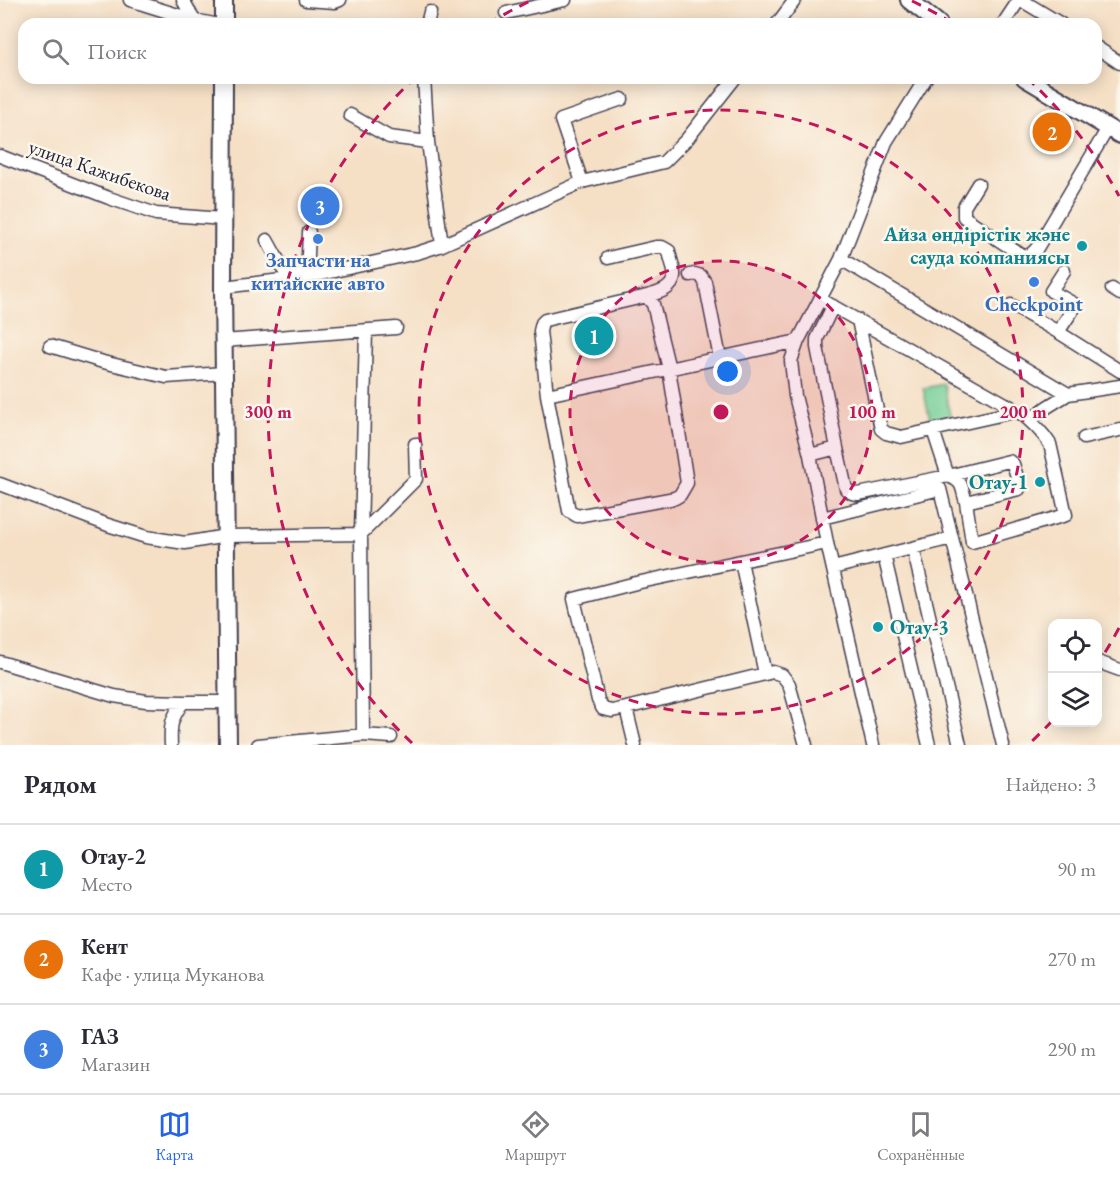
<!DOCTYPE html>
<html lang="ru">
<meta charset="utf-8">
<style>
body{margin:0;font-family:"EB Garamond",serif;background:#f2f2f3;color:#2b2b33}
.controls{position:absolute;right:18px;bottom:18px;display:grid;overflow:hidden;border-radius:12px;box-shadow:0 3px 15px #0003}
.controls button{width:54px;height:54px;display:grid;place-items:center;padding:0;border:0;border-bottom:2px solid #e1e1e2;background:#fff;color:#2b2b33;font:30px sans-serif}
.you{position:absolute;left:728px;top:372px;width:21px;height:21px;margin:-15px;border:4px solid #fff;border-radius:50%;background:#1a73e8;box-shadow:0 0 0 9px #1a73e833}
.badge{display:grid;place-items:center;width:39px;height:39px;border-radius:50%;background:#2563eb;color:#fff;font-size:20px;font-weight:700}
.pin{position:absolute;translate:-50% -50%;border:3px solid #fff;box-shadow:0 2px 6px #0006}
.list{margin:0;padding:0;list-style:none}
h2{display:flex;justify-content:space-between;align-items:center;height:78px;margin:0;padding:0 24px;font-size:26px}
h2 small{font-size:20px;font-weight:400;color:#7c7c81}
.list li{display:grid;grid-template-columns:39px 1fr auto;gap:18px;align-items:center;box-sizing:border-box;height:90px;padding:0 24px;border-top:2px solid #e1e1e2}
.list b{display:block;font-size:22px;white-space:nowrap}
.list p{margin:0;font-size:20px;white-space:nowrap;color:#7c7c81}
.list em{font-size:20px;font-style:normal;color:#7c7c81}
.icon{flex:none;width:33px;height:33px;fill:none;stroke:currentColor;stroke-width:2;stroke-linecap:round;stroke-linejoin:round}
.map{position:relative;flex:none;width:1120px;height:745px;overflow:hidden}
.search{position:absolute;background:#fff;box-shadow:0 3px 15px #0003;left:18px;right:18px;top:18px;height:66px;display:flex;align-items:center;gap:15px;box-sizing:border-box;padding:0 21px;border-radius:18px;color:#7c7c81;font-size:22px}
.sheet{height:348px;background:#fff}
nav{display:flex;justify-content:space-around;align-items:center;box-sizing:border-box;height:84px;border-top:2px solid #e1e1e2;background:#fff;font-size:16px;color:#7c7c81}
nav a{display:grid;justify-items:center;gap:3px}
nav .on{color:#2563eb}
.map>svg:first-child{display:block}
.green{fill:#76cf96;stroke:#4c7868;stroke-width:1.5}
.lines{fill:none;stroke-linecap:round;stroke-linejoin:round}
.minor-casing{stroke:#423e50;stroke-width:15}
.major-casing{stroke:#423e50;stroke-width:20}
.minor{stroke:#fff;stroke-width:12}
.major{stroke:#fff;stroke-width:16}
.ring{fill:none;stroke:#c2185b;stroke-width:3;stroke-dasharray:10 8}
.shop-dot{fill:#3f7fe0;stroke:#fbf7ec;stroke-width:2}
.culture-dot{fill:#0f9aa8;stroke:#fbf7ec;stroke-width:2}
.labels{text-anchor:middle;stroke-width:5;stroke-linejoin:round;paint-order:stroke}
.street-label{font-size:20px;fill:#22223b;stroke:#fbf7ec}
.culture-label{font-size:20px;font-weight:bold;fill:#0d838f;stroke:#fbf7ec;text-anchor:end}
.shop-label{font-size:20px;font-weight:bold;fill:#366cbe;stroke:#fbf7ec}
.centre{fill:#c2185b;stroke:#fbf7ec;stroke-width:3}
.ring-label{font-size:18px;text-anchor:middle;font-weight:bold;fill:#c2185b;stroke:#fbf7ec;stroke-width:5;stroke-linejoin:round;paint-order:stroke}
</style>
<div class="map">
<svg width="1120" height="745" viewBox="0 0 1120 745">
<rect width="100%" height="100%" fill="#fbf7ec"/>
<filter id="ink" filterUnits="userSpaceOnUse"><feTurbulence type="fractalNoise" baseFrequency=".0167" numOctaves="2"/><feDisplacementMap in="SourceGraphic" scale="12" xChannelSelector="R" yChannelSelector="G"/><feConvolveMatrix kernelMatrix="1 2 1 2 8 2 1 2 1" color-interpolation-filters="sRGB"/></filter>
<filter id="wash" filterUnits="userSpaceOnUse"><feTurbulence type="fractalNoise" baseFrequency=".008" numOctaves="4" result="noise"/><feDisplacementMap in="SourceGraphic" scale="24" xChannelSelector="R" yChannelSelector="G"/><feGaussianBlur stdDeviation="1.35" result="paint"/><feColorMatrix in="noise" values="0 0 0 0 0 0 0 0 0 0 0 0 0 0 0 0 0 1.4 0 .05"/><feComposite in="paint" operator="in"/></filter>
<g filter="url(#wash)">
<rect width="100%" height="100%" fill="#f5dfc5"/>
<!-- green -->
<path class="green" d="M 944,384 L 950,416 L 930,420 L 923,388 Z"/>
</g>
<g filter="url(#ink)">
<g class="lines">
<!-- minor casing -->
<g class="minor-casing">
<path id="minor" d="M 130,0 L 194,20 L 214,24
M 183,0 L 194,20
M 306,0 L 335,2 L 340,0
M 1021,0 L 1061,24
M 506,13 L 565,0
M 427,24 L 430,12
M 777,24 L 795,0
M 1003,24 L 1019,0
M 1096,47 L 1120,63
M 424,78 L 428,142 L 442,245
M 350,115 L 389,137 L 428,142
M 0,156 L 109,198 L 156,214 L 223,219
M 582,182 L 561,120 L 622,99
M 978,184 L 964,207 L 964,217 L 1023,256 C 1030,256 1033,253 1037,248 L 1108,128
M 267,240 L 283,269 L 307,277 L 309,232
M 608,258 L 656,247 L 662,247 L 669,251 C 670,259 675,269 674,276 C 673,291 654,294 643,297
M 841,259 L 1068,394
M 1064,271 L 1051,291 L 1076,305 L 1058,332 L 1120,371
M 690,275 L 695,274 L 701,276 L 705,282 L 720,358
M 223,287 L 307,277 L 417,253 L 442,245 L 582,182 L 664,162 L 687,139 L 735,78
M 1112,289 L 1120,294
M 820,299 L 1018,411 C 1031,421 1041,430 1050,444 L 1066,515 L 972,542 L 966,502 L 1019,489 L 1020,486 L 1013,464 L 1009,461 L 948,476 L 933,430
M 1011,305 L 1058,332
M 833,306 L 817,339 L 817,347 L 837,448
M 858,320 L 881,429 L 886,433 L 901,437 L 1018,411
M 223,341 L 396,328
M 50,346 L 103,362 L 166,377 L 224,373
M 547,395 L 540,331 L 542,323 L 545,320 L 643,297 L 647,297 L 653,304 L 669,369 L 687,483 L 680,495 L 675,498 L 577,516 L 569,511 L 547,395 L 798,341
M 1030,420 L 1047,407 L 1068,394 L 1120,386
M 1084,438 L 1120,430
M 810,455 L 837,448 L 846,489 L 852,493 L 858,494 L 948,476 C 964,482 961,487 966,502
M 0,484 L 108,525 L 146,537 L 185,543 L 226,536 L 361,534 L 416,479 L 415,444
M 822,518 L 940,489 L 952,538
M 913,548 L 960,745
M 884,555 L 929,745
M 741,561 L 765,674
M 833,568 L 952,538 L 1003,745
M 0,662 L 114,696 L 146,701 L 183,702 L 228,702
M 1098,662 L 1120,670
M 626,708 L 635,745
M 363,735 L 361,534 L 366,330
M 171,745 C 170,725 171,719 183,702
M 258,745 L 363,735 L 391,737
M 806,745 L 789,684 L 782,675 L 773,672 L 626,708 L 612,711 L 603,709 L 598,700 L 574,599 L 636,583 L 827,543
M 873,745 L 827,543 L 810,455 L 795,396 L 791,361 L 798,341 L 841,259 L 886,142 L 926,78"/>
</g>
<!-- major casing -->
<g class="major-casing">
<path id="major" d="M 224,0 L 224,24
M 909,0 L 939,24
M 224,78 L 223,287 L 228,745
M 1025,78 L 1120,135"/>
</g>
<!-- minor -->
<use href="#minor" class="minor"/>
<!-- major -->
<use href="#major" class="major"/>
</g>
</g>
<!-- distance rings -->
<circle cx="721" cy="412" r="151" fill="#c2185b" fill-opacity=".12"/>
<g class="ring">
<circle cx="721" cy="412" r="151"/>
<circle cx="721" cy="412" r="302"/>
<path d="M1119 628A453 453 0 0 1 1099 662M1052 721A453 453 0 0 1 1030 743M412 743A453 453 0 0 1 415 78M488 24A453 453 0 0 1 530 1M912 1A453 453 0 0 1 954 24M1027 78A453 453 0 0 1 1119 196"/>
</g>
<!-- markers -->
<g class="shop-dot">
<circle cx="318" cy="239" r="6"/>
<circle cx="1034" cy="282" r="6"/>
</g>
<g class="culture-dot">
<circle cx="1082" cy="246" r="6"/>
<circle cx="1040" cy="482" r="6"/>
<circle cx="878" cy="627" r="6"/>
</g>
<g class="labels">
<!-- street labels -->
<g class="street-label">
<text transform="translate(100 170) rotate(19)" y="7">улица Кажибекова</text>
</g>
<!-- culture labels -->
<g class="culture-label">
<text x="1070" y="241">Айза өндірістік және<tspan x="1070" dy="23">сауда компаниясы</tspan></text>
<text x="1028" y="489">Отау-1</text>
<text x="890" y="634" text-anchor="start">Отау-3</text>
</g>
<!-- shop labels -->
<g class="shop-label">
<text x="318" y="267">Запчасти на<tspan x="318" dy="23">китайские авто</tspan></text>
<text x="1034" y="311">Checkpoint</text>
</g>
</g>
<circle cx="721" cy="412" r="9" class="centre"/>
<g class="ring-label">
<text x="872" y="418">100 m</text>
<text x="1023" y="418">200 m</text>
<text x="268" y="418">300 m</text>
</g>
</svg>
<div class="controls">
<button><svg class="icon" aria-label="locate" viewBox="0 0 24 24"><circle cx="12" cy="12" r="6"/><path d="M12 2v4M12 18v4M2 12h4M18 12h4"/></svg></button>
<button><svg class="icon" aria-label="layers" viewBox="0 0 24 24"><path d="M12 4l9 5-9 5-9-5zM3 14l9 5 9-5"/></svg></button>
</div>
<div class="you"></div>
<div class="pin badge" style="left:594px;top:336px;background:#0f9aa8">1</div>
<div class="pin badge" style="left:1052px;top:132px;background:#e8710a">2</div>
<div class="pin badge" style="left:320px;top:206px;background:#3f7fe0">3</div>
<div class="search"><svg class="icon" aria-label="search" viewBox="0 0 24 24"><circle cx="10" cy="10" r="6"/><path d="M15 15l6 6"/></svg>Поиск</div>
</div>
<section class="sheet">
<h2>Рядом<small>Найдено: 3</small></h2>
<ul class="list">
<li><span class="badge" style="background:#0f9aa8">1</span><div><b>Отау-2</b><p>Место</p></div><em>90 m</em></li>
<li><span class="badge" style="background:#e8710a">2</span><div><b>Кент</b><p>Кафе · улица Муканова</p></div><em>270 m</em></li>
<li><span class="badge" style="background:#3f7fe0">3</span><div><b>ГАЗ</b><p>Магазин</p></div><em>290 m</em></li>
</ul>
</section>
<nav>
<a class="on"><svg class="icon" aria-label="map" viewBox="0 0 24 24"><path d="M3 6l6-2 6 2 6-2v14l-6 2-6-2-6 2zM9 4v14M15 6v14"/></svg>Карта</a>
<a><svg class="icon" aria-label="directions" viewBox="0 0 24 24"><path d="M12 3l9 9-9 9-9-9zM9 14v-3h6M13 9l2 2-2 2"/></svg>Маршрут</a>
<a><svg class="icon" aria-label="saved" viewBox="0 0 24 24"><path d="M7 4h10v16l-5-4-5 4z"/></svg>Сохранённые</a>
</nav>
